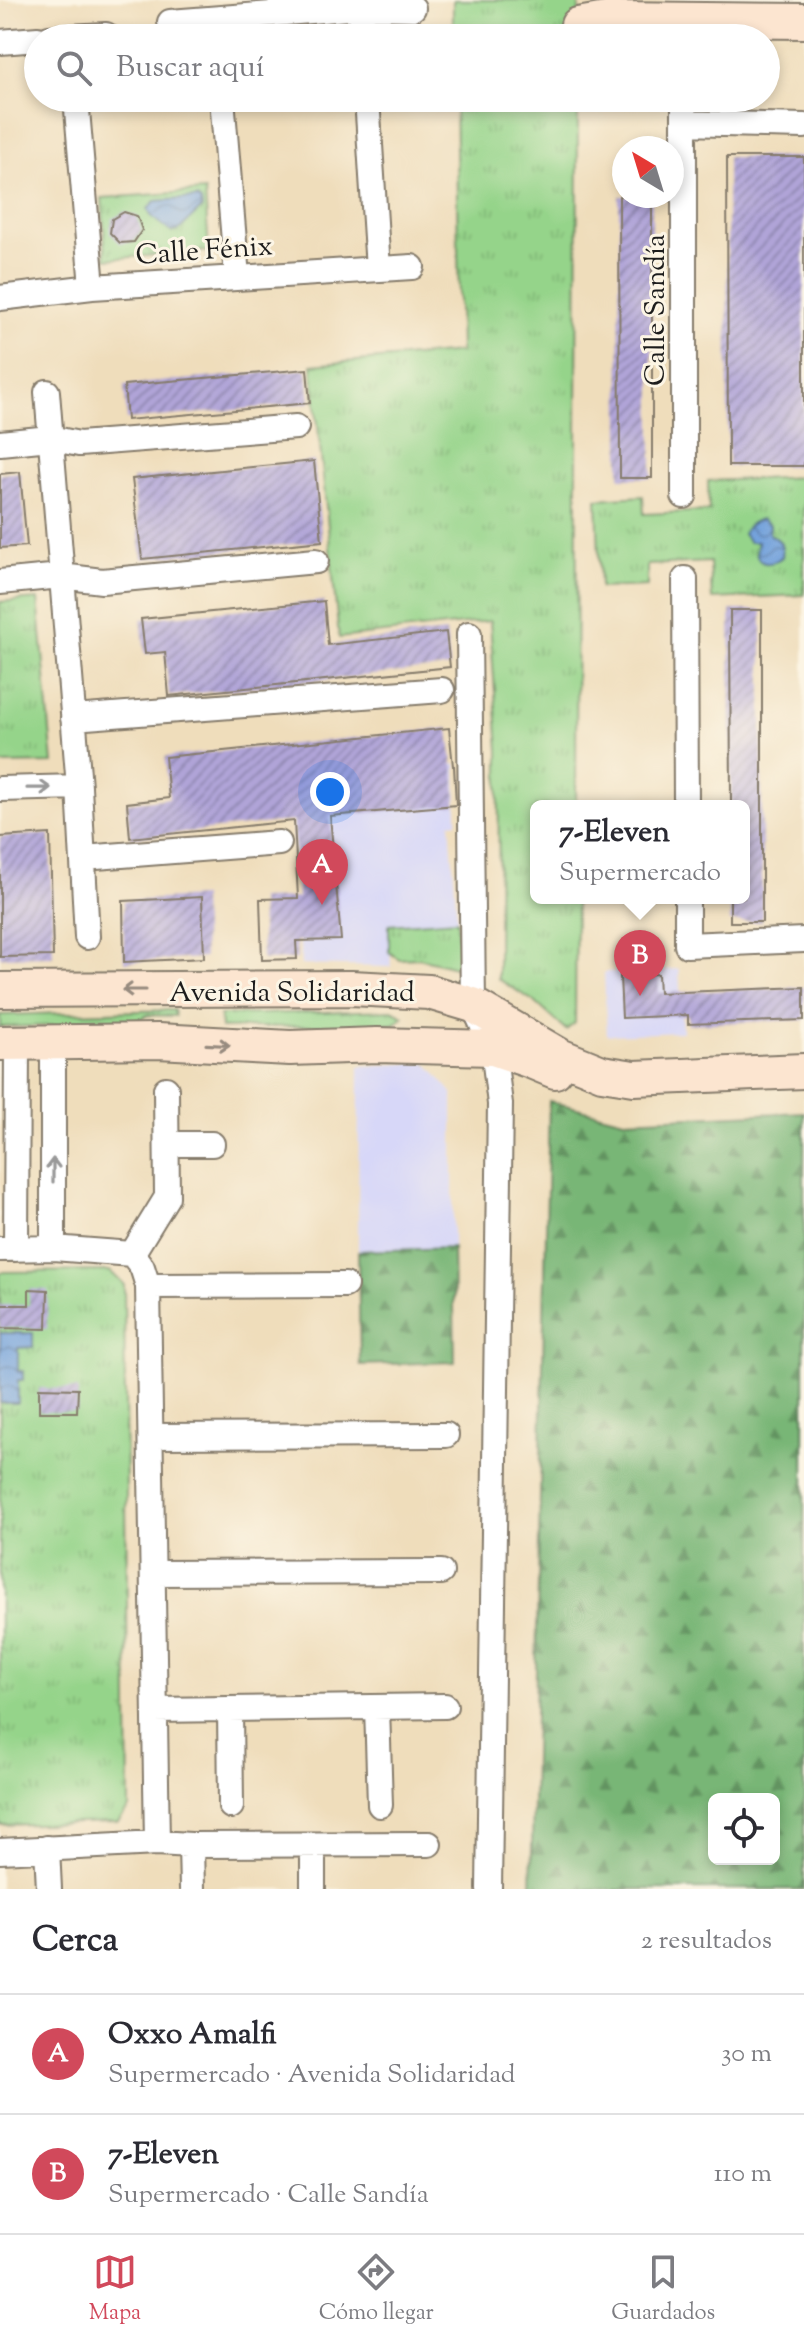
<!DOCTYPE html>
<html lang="es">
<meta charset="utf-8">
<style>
body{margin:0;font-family:"Sorts Mill Goudy",serif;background:#f7f7f7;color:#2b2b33}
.controls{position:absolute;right:24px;bottom:24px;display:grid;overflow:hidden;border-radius:12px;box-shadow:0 4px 12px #0003}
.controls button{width:72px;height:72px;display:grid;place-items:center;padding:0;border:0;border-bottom:2px solid #e1e1e2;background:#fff;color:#2b2b33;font:40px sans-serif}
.compass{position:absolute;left:612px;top:136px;width:72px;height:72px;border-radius:50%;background:#fff;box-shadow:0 4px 12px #0003;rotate:322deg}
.you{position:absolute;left:330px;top:792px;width:28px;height:28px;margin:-20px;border:6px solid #fff;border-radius:50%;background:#1a73e8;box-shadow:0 0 0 12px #1a73e833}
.badge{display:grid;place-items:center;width:52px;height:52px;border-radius:50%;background:#d1495b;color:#fff;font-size:26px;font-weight:700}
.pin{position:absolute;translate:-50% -66px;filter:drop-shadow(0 2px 4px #0008)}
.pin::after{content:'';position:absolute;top:42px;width:28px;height:24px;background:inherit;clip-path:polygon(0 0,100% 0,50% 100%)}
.popup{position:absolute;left:530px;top:800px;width:220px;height:104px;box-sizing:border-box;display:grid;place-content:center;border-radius:12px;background:#fff;filter:drop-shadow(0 2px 6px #0005);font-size:26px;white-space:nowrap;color:#7c7c81}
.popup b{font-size:30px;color:#2b2b33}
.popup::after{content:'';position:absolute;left:50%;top:100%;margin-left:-16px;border:16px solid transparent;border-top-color:#fff}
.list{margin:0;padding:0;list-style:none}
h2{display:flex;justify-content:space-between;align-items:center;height:104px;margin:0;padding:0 32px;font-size:34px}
h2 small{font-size:26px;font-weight:400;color:#7c7c81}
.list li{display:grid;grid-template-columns:52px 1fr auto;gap:24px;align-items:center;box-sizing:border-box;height:120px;padding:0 32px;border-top:2px solid #e1e1e2}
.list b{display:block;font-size:30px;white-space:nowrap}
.list p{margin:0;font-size:26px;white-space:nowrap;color:#7c7c81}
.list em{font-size:26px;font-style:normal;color:#7c7c81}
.icon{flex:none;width:44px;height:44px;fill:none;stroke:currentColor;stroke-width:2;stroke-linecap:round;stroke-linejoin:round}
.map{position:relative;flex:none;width:804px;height:1889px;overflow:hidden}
.search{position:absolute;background:#fff;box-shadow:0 4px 12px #0003;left:24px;right:24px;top:24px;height:88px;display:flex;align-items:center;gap:20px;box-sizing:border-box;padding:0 28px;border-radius:44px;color:#7c7c81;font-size:30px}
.sheet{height:344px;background:#fff}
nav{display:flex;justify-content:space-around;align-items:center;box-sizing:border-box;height:112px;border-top:2px solid #e1e1e2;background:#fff;font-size:22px;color:#7c7c81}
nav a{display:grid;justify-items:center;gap:4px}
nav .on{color:#d1495b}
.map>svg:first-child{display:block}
.built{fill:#d7d7f8}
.grass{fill:url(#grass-tufts);stroke:#587853;stroke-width:2}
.forest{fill:url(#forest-firs);stroke:#4a6949;stroke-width:2;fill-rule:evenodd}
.water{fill:url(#water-waves);stroke:#485f7c;stroke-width:2}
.building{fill:url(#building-hatch)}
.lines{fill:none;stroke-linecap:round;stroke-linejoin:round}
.street-casing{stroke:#867c6c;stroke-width:28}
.secondary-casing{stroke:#867c6c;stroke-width:38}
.street{stroke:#fff;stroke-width:24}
.secondary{stroke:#fce5d0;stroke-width:34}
.oneway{stroke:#999}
.oneway2{stroke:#978b7f}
.labels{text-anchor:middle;stroke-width:6;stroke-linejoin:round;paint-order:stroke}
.street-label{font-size:28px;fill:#1c1c1c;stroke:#fcf5e5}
</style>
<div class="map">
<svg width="804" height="1889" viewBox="0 0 804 1889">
<defs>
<pattern id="grass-tufts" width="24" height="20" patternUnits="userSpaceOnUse" patternTransform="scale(2)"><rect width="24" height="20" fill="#95d48a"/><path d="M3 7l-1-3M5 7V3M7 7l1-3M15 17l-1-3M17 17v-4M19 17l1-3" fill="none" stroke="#80b576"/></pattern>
<pattern id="forest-firs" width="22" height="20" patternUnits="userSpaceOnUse" patternTransform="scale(2)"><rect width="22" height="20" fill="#78b676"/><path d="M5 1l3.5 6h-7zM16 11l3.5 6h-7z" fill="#629360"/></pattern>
<pattern id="water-waves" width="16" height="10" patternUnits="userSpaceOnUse" patternTransform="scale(2)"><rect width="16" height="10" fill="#73a2dc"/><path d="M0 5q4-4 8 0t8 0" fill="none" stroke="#5e83b2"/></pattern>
<pattern id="building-hatch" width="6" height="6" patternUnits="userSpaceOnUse" patternTransform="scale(2)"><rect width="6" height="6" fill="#b0a4d8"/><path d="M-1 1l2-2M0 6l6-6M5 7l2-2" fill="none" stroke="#8e85ae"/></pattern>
</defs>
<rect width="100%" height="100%" fill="#fcf5e5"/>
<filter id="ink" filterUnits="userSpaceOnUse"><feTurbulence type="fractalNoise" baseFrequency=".0125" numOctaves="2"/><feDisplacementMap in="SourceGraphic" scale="16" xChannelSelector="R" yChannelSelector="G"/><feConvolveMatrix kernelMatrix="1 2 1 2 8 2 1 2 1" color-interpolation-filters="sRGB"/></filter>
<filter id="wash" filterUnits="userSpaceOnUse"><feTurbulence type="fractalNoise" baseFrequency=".006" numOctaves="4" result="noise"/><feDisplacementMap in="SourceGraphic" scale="32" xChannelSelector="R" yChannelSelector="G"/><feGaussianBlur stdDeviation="1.8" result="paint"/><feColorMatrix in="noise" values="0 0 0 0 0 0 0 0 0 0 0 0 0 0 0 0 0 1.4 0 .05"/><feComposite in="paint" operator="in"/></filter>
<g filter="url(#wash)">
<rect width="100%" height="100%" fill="#efddbb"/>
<!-- built -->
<path class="built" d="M 456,764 L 457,822 L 450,823 L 457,920 L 389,925 L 391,967 L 301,965 L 290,780 Z
M 679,969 L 682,1032 L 607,1035 L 604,972 Z
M 427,1063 L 453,1094 L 453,1248 L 358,1251 L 359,1066 Z"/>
<!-- grass -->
<path class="grass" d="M 453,0 L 579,0 L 579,38 L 453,38 Z
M 455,98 L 578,98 L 576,806 L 536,806 L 536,898 L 576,898 L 575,1023 L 566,1030 L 535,1002 L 498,979 L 499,751 L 490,621 L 339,638 L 312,365 L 460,352 Z
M 205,191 L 209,251 L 106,259 L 102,198 Z
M 804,477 L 804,595 L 712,599 L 710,562 L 647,565 L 647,586 L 600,588 L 597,499 L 643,496 L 644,514 L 709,511 L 708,481 Z
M 38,599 L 53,763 L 0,764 L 0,602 Z
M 457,920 L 459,968 L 419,958 L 399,959 L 389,952 L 389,925 Z
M 174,1010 L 175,1016 L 148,1015 L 130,1024 L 0,1027 L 0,1015 Z
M 392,1010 L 404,1016 L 394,1024 L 221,1028 L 220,1015 Z
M 110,1271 L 124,1285 L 129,1808 L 118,1822 L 0,1825 L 0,1272 Z"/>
<!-- forest -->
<path class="forest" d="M 549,1101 L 624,1120 L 804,1112 L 804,1889 L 531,1889 ZM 714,1799 L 774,1799 L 774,1859 L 714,1859 Z
M 453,1248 L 455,1362 L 360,1365 L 358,1251 Z"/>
<!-- water -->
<path class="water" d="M 197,198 L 201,201 L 202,208 L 178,231 L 171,232 L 151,216 L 148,209 L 155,201 Z
M 762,519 L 770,525 L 769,534 C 780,539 784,545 782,557 C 766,569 752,563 758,542 L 749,542 L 743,534 C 746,525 752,521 762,519 Z
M 0,1333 L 33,1333 L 33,1347 L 18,1348 L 18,1371 L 23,1371 L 23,1380 L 18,1380 L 18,1403 L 0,1403 Z"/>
<g id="blocks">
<!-- building -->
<path class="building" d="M 727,157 L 804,157 L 804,466 L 728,466 Z
M 619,196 L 652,196 L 652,478 L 620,478 Z
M 124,212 L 137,216 L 142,230 L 134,242 L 120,243 L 110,233 L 112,219 Z
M 307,369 L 310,403 L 127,420 L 124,385 Z
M 314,461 L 322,541 L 142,559 L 132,479 Z
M 20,472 L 27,546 L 0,548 L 0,474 Z
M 324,601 L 328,645 L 446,632 L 450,667 L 169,696 L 165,652 L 145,654 L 141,619 Z
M 730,610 L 762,610 L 762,922 L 730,922 L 730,898 L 744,898 L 744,806 L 731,806 Z
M 449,728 L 453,766 L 454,766 L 456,805 L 330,816 L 341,940 L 296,941 L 297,959 L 262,960 L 260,899 L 298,898 L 294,821 L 130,838 L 127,803 L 169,798 L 165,757 Z
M 50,834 L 53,956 L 0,957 L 0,837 Z
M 202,897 L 204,958 L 124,962 L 123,901 Z
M 658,974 L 659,993 L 804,987 L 804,1020 L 688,1024 L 688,1015 L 622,1018 L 620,976 Z
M 29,1289 L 48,1290 L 47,1329 L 0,1328 L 0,1305 L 29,1305 Z
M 39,1388 L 78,1389 L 77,1412 L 39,1412 Z"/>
</g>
</g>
<g filter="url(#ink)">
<use href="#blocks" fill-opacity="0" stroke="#867c6c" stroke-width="2"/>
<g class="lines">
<!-- street casing -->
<g class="street-casing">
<path id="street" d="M 361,7 L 363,38
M 170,22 L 361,7 L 413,8
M 49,38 L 106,35
M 0,42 L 38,39
M 76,98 L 92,287
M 222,98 L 237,277
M 367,98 L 378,269
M 684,123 L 804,126
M 0,298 L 92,287 L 412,267
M 47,392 L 79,787 L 87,937
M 0,443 L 50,438 L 79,444 L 296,427
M 684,496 L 684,98
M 685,579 L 686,806
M 0,582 L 61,576 L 102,581 L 316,561
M 469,634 L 473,1005 L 493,1048 L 500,1104 L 489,1889
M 73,718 L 442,690
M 0,789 L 79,787
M 83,858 L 279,843
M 687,898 L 687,945 L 804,940
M 53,1042 L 53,1248
M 167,1144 L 212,1144
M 0,1249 L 53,1248 L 132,1254 L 142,1267 L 148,1286 L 157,1843
M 16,1249 L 17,1043
M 132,1254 L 167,1197 L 166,1089
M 148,1286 L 345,1285
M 151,1436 L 446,1435
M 153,1573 L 441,1572
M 377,1707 L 380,1805
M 230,1709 L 231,1806
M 155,1710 L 445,1706
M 191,1845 L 192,1889
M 47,1848 L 49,1889
M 0,1851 L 157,1843 L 191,1845 L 429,1844
M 313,1889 L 313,1845"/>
</g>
<!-- secondary casing -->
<g class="secondary-casing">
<path id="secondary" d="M 578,25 L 612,19 L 804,21
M 0,990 L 351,988 L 429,992 L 473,1005 L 560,1056 L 602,1073 L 634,1078 L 804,1071
M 0,1043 L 158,1041 L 290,1048 L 377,1045 L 493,1048 L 531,1061 L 555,1071"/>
</g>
<!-- street -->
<use href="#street" class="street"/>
<!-- secondary -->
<use href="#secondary" class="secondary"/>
</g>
<!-- one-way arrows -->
<defs><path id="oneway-shaft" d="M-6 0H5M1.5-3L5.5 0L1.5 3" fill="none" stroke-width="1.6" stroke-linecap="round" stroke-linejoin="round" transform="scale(2)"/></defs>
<g class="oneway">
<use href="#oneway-shaft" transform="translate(39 788) rotate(-1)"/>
<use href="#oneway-shaft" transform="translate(53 1170) rotate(-90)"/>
</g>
<g class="oneway2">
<use href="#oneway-shaft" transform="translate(134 990) rotate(180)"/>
<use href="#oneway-shaft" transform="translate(218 1045) rotate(3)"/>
</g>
</g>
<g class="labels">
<!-- street labels -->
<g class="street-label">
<text transform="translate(204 249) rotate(-4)" y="10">Calle Fénix</text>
<text transform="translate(654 310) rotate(-90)" y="10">Calle Sandía</text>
<text x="292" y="1001">Avenida Solidaridad</text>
</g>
</g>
</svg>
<div class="controls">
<button><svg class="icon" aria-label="locate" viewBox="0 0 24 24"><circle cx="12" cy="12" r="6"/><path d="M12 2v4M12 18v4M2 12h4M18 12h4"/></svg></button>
</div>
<svg class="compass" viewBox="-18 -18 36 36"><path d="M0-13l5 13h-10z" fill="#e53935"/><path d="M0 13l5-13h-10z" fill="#7c7c81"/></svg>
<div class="you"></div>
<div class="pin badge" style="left:322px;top:905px">A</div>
<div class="pin badge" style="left:640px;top:996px">B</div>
<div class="popup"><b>7-Eleven</b>Supermercado</div>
<div class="search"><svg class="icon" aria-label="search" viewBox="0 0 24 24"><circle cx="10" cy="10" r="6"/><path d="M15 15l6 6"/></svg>Buscar aquí</div>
</div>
<section class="sheet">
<h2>Cerca<small>2 resultados</small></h2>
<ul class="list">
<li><span class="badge">A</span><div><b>Oxxo Amalfi</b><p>Supermercado · Avenida Solidaridad</p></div><em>30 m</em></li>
<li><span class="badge">B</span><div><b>7-Eleven</b><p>Supermercado · Calle Sandía</p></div><em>110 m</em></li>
</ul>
</section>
<nav>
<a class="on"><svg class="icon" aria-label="map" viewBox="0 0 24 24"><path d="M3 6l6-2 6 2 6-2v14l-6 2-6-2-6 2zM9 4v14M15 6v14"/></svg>Mapa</a>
<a><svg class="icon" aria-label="directions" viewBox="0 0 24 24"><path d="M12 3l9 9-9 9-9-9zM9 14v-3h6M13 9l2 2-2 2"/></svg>Cómo llegar</a>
<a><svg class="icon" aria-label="saved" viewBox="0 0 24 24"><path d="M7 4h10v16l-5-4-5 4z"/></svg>Guardados</a>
</nav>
